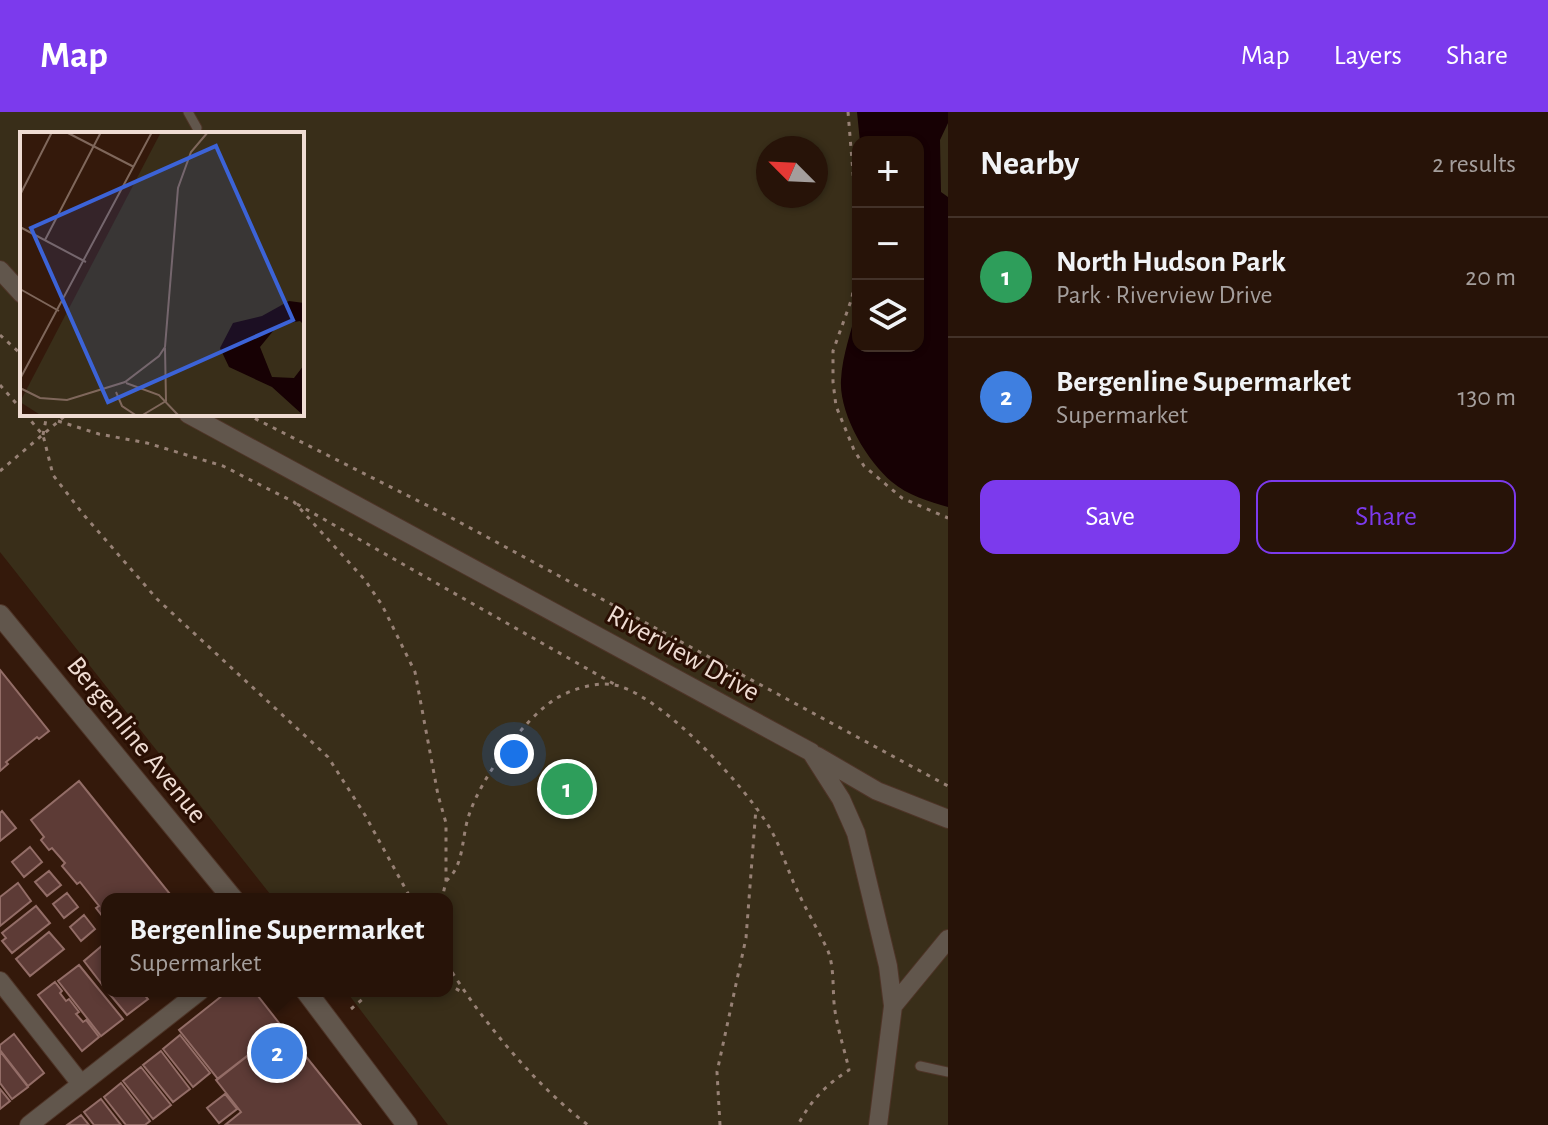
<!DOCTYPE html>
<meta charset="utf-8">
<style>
body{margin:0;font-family:"Alegreya Sans",sans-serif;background:#2f1c12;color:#f1f3f6}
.controls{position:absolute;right:24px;top:24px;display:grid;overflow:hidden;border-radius:16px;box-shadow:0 2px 6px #0004}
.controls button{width:72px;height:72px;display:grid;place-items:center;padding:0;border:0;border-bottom:2px solid #433229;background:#271308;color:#f1f3f6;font:40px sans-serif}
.compass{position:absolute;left:756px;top:24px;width:72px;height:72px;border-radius:50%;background:#271308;box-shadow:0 2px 6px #0004;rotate:294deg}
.you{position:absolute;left:514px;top:642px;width:28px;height:28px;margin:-20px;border:6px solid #fff;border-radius:50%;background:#1a73e8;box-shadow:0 0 0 12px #1a73e833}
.badge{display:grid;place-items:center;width:52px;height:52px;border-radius:50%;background:#7c3aed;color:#fff;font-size:26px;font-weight:700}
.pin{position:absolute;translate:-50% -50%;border:4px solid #fff;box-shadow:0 2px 8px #0006}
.popup{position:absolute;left:101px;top:781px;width:352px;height:104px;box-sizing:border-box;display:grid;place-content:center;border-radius:16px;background:#271308;filter:drop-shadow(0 2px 6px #0005);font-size:26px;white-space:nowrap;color:#a49e9c}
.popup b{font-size:30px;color:#f1f3f6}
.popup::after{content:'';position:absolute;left:50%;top:100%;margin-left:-16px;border:16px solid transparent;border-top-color:#271308}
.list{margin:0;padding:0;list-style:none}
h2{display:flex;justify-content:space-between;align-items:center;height:104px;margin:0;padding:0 32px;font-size:34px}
h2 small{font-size:26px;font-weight:400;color:#a49e9c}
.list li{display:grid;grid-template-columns:52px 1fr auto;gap:24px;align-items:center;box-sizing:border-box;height:120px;padding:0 32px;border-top:2px solid #433229}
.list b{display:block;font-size:30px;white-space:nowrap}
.list p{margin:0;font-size:26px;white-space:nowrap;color:#a49e9c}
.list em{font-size:26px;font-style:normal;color:#a49e9c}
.actions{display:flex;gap:16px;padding:24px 32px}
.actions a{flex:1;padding:18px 0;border:2px solid #7c3aed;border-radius:16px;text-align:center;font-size:28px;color:#7c3aed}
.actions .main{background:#7c3aed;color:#fff}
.icon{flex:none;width:44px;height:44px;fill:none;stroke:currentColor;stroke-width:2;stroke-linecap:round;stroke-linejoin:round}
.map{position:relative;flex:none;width:948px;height:1013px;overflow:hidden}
header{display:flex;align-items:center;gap:48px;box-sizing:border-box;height:112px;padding:0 40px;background:#7c3aed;color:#fff}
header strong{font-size:38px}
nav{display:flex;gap:44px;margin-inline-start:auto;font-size:28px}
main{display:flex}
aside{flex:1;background:#271308}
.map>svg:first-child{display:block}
.green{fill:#392e19;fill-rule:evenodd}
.water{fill:#170104}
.building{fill:#5d3b36;stroke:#936d67;stroke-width:2}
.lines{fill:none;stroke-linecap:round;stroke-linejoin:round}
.service-casing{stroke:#4e3427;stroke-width:11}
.minor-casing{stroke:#4e3427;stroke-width:20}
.tertiary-casing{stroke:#4e3427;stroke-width:22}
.path{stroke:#978175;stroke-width:3;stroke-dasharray:4 6;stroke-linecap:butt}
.service{stroke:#61564c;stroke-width:9}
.minor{stroke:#61564c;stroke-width:18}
.tertiary{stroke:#61564c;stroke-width:20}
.labels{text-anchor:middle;stroke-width:6;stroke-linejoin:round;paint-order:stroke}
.street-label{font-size:28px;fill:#efdcd3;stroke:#2a0f03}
.inset-road{fill:none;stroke:#7f675b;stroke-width:2}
.view{fill:#3c63d7;fill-opacity:0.15;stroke:#3c63d7;stroke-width:4}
.inset-edge{fill:none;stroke:#efdcd3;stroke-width:4}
</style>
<header>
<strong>Map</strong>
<nav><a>Map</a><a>Layers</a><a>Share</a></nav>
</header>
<main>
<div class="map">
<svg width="948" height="1013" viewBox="0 0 948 1013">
<rect width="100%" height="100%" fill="#34190b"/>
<!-- green -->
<path class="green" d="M 0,0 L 948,0 L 948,1013 L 448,1013 L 346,879 L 447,879 L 447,787 L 274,787 L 0,440 ZM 22,22 L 302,22 L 302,302 L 22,302 ZM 858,30 L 918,30 L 918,234 L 858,234 ZM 768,36 L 816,36 L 816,84 L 768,84 Z"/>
<!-- water -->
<path class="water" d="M 857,0 L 948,0 L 948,11 L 940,28 L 941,80 L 948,85 L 948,395 C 930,390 907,383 892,370 C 867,349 839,302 841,268 C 842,242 853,216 858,190 L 858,234 L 918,234 L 918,30 L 860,30 Z"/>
<!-- building -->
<path class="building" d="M 0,558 L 49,619 L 39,627 L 37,625 L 6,650 L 8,652 L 0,659 Z
M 79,669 L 174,787 L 107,787 L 107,810 L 96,796 L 99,794 L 80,770 L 77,772 L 62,754 L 65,751 L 52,736 L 49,738 L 41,728 L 44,725 L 31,708 Z
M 2,699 L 16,716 L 0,729 L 0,701 Z
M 30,735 L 42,750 L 24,765 L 12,750 Z
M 49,759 L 61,773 L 47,784 L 35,770 Z
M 18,771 L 31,789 L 0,814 L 0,785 Z
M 67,781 L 78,795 L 64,806 L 53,792 Z
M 36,794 L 50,811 L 12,841 L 2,829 L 6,826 L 2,821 Z
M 84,803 L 95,817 L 81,829 L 70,815 Z
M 49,820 L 64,837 L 30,864 L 16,847 Z
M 104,832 L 107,836 L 107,879 L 84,849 Z
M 79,853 L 123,907 L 101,924 L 58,869 Z
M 55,870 L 62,879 L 60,881 L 66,889 L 69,887 L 79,900 L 76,902 L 83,910 L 86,908 L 99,925 L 82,939 L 38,883 Z
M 107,879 L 141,879 L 148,887 L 127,903 Z
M 228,879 L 254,879 L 283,916 L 218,967 L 179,918 Z
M 283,916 L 361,1013 L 225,1013 L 241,1000 L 216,968 Z
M 14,922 L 44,961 L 28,974 L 0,938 L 0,933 Z
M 180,923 L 210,961 L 193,975 L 163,937 Z
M 0,939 L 28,975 L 12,987 L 0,971 Z
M 161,939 L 190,977 L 173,990 L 143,953 Z
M 141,955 L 171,993 L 153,1007 L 123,969 Z
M 121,971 L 150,1009 L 145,1013 L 126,1013 L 104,985 Z
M 0,977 L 10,989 L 0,997 Z
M 225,982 L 237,997 L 219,1011 L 207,996 Z
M 101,987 L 121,1013 L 94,1013 L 84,1000 Z
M 81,1003 L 89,1013 L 67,1013 Z"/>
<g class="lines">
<!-- service casing -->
<g class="service-casing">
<path id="service" d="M 188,0 L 197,16
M 920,954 L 948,960"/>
</g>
<!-- minor casing -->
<g class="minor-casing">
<path id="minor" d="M 0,158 L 22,182
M 188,302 L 811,640 L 841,687 L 856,721 L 888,854 L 893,894 L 878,1013
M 817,644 L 877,679 L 948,707
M 0,869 L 81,972
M 893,894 L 948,827
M 29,1013 L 200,879"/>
</g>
<!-- tertiary casing -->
<g class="tertiary-casing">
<path id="tertiary" d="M 0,503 L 233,787
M 306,879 L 407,1013"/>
</g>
<!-- path -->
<path class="path" d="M 848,0 L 858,121
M 858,141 L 852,186 L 833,239 L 833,270 L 836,294 L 854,338 L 864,354 L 902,386 L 948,406
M 0,223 L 22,243
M 0,273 L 22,298
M 25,302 L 43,323 L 53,363 L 83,402 L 157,487 L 328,645 L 365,703 L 411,787
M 246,302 L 448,404 L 948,674
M 58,309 L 99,322 L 147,331 L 223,354 L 294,390 L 365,468 L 382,493 L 415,560 L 438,683 L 446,711 L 446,769 L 442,787
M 43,323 L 47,302
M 0,359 L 67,302
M 297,392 L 614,572
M 446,769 C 465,753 461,726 469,703 C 481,666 523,608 555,587 C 572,577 599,568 619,574 C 667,589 746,675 771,718 C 782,738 788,760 798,780 C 807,800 819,819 828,839 C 835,857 832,881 835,899 C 838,919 845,939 849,958 C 827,972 810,989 798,1013
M 447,852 C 481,908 536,974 588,1013
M 447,872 L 464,881
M 351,897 L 372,879
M 720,1013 L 717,960 L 746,826 L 756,696"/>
<!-- service -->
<use href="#service" class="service"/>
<!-- minor -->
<use href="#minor" class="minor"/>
<!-- tertiary -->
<use href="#tertiary" class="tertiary"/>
</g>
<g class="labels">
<!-- street labels -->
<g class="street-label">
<text transform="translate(684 540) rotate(29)" y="10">Riverview Drive</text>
<text transform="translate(138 627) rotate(51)" y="10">Bergenline Avenue</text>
</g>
</g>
<!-- overview -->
<g transform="translate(20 20)">
<rect width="284" height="284" fill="#34190b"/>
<path d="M 141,0 L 284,0 L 284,284 L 22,284 L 0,270 Z" fill="#392e19"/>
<path d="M 269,169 L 284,171 L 284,193 L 280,189 L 258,193 L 240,215 L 252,245 L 274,246 L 284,233 L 284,284 L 252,255 L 209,235 L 200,216 L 213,191 L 242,184 Z" fill="#170104"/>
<path class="inset-road" d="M 46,0 L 114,35M 0,63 L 32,0M 0,95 L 66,130M 25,108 L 81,0M 0,157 L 39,179M 0,247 L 132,0M 106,251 L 139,263 L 159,284M 0,256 L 20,266 L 47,268 L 105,250 L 139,224 L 145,215 L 158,56 L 171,20 L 188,0M 96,260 L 102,274 L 117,284M 121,284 L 146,269 L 145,216"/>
<path class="view" d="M 196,14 L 273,188 L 88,270 L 11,96 Z"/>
<rect width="284" height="284" class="inset-edge"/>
</g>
</svg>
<div class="controls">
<button>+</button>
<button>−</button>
<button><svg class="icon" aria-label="layers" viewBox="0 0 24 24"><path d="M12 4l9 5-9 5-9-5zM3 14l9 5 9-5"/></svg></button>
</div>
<svg class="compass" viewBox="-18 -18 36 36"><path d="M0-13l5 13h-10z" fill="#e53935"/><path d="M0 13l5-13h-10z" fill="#a49e9c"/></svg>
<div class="you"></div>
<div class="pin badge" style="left:567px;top:677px;background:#2e9e5b">1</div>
<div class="pin badge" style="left:277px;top:941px;background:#3f7fe0">2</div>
<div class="popup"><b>Bergenline Supermarket</b>Supermarket</div>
</div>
<aside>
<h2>Nearby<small>2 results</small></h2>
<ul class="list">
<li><span class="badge" style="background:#2e9e5b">1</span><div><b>North Hudson Park</b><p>Park · Riverview Drive</p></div><em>20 m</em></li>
<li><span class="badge" style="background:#3f7fe0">2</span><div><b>Bergenline Supermarket</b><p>Supermarket</p></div><em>130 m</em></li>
</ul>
<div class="actions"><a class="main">Save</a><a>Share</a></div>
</aside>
</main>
